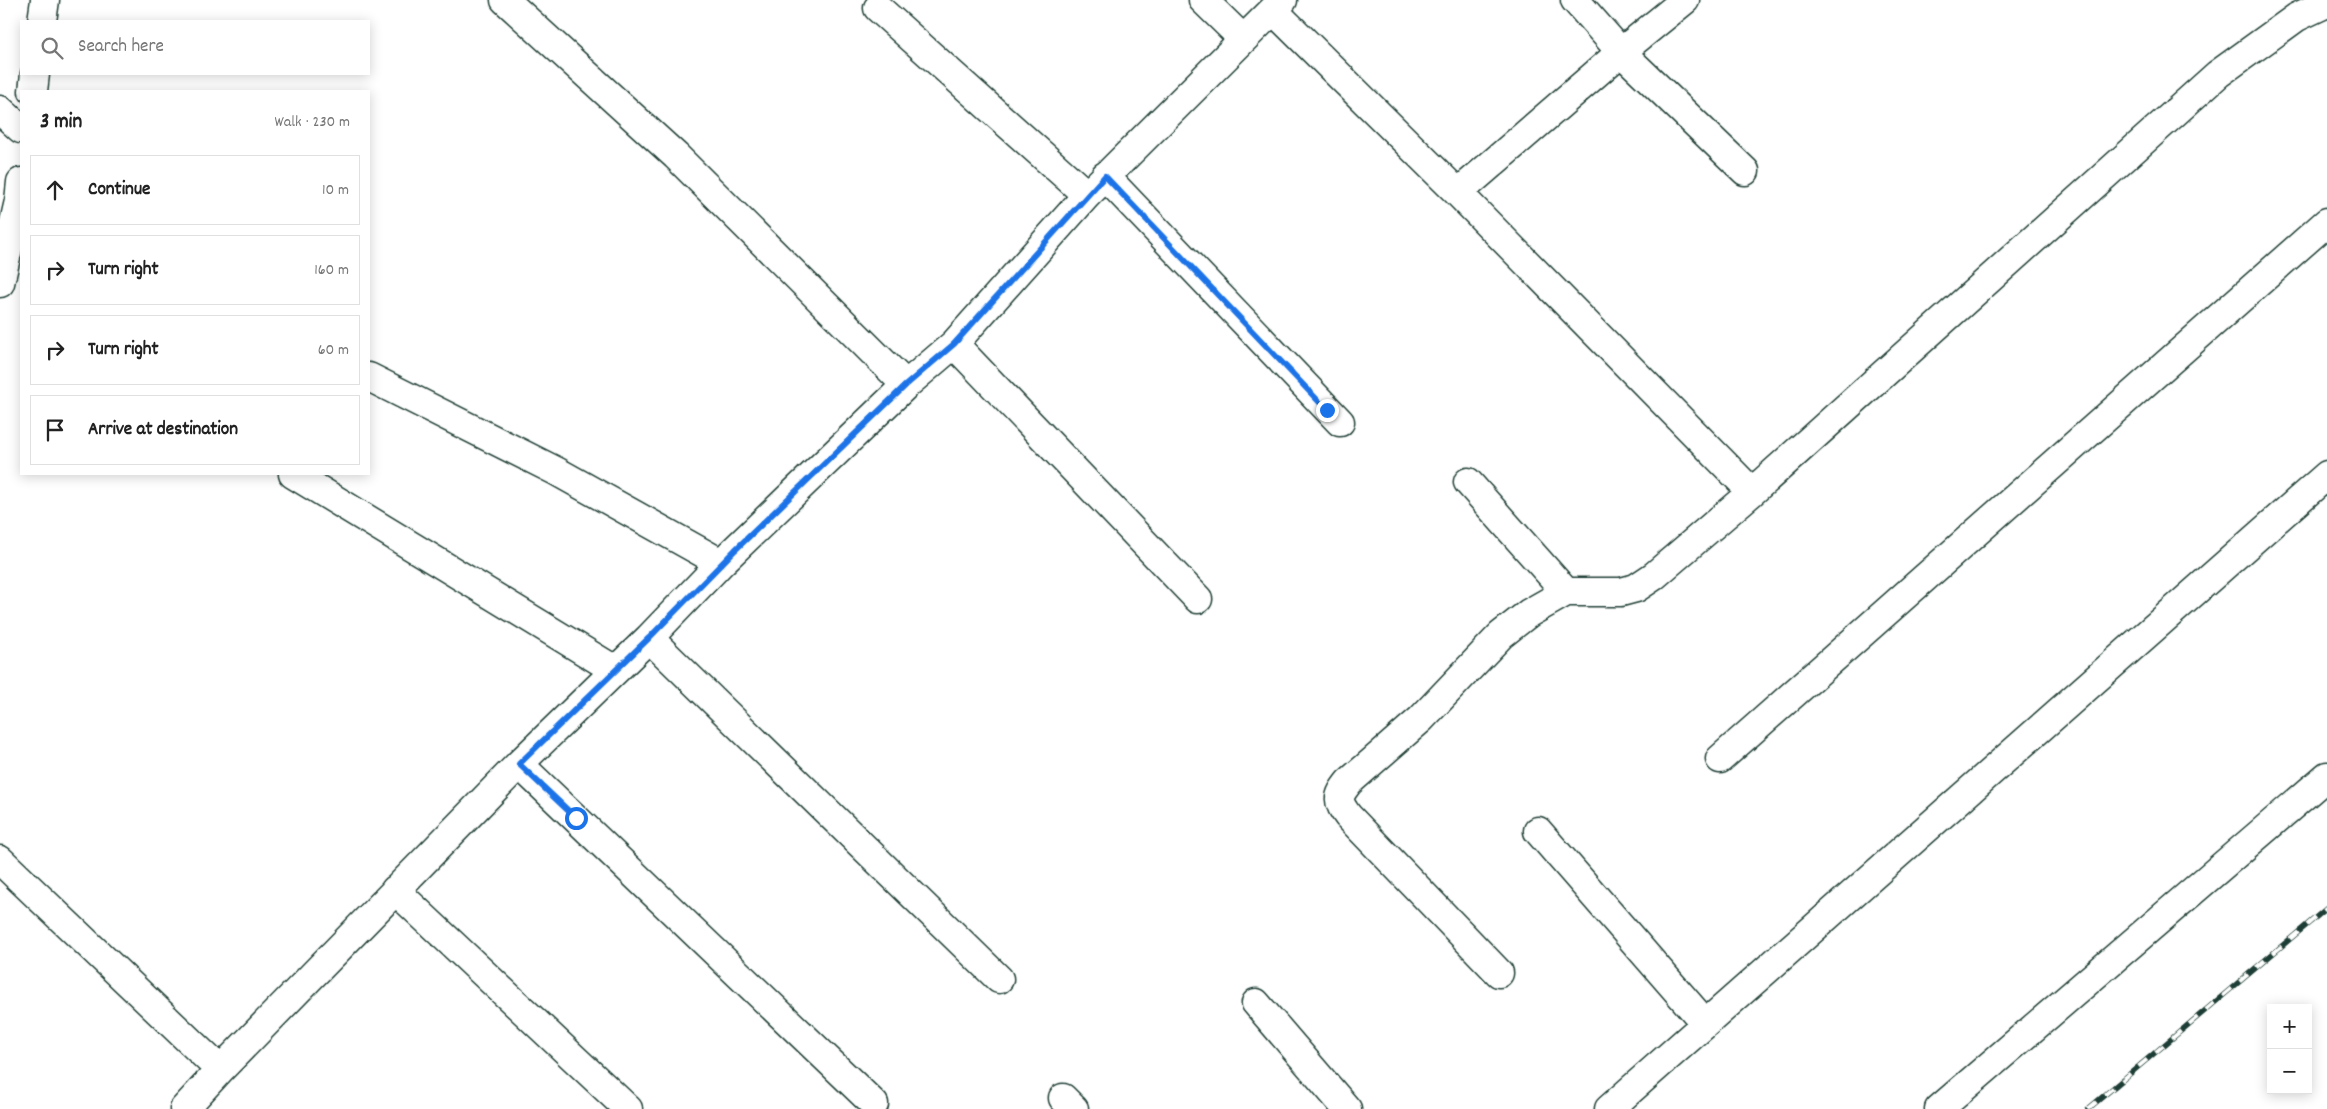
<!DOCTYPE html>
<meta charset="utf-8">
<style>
body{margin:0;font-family:Dekko,sans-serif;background:#f2f2f2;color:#222}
.controls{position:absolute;right:15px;bottom:15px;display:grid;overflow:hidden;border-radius:0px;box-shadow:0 2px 12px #0003}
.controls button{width:45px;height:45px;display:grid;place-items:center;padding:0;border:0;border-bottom:1px solid #e0e0e0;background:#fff;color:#222;font:25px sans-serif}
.stop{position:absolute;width:15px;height:15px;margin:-11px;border:4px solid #1a73e8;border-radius:50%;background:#fff}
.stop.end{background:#1a73e8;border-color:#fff;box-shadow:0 1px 5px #0008}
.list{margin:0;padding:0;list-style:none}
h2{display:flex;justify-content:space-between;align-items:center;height:65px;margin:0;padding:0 20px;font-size:21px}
h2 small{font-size:16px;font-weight:400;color:#767676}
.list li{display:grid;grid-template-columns:32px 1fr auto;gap:15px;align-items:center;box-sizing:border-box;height:70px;margin:0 10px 10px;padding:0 10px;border:1px solid #e0e0e0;border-radius:0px}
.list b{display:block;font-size:19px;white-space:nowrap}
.list em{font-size:16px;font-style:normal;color:#767676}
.icon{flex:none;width:28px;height:28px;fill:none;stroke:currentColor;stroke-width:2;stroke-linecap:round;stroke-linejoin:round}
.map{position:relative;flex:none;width:2327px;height:1109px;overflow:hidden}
.search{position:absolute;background:#fff;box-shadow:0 2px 12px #0003;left:20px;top:20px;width:350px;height:55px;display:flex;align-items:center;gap:12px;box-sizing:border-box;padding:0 18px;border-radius:0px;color:#767676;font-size:19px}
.panel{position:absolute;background:#fff;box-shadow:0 2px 12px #0003;left:20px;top:90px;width:350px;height:385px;border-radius:0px}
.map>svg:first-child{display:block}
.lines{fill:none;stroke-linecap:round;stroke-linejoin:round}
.minor-casing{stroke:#1f3d34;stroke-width:31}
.highway-casing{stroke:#1f3d34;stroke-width:31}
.minor{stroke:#fff;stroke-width:28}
.highway{stroke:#fff;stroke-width:28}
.rail-casing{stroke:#1f3d34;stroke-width:5.5}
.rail{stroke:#fff;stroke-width:4;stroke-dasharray:11;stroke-linecap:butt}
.route{stroke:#1a73e8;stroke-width:6}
</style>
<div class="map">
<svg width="2327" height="1109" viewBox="0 0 2327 1109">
<rect width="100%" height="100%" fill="#fff"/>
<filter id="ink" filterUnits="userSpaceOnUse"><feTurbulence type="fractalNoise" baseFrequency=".02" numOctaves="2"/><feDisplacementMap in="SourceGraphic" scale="10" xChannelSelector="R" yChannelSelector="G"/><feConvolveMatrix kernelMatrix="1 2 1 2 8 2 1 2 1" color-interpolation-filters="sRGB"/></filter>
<g filter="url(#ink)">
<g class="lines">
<!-- minor casing -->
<g class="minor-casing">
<path id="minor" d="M 505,0 L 676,156 L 906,385
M 1203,0 L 1242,38
M 1575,0 L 1621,52 L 1745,171
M 878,8 L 1087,195
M 1273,10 L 1458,193 L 1752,492
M 0,110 L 21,129
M 1105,176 L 1340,422
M 1458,193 L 1621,52 L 1685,0
M 954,344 L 1198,599
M 369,377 L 556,471 L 721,563
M 293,474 L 615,670
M 1468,482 L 1566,592
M 649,638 L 999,979
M 1720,759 L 2327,222
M 519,764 L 874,1104
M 1538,831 L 1705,1023
M 0,860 L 220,1070 L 519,764 L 649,638 L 721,563 L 906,385 L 954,344 L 1087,195 L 1283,0
M 395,890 L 628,1109
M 1499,973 L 1348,816 C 1337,801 1337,797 1349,782 L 1421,719 L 1501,635 L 1529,613 L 1566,592 L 1621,592 L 1636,588 L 1654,576 L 1752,492 L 2218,74 L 2297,17 L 2327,3
M 1256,1003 L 1347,1109
M 1063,1098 L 1074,1109
M 184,1109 L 220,1070
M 1609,1109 L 2327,475
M 1939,1109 L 2327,776"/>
</g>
<!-- highway casing -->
<g class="highway-casing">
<path id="highway" d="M 42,21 L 45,0
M 33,91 L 35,74
M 0,283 L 19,201 L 21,182"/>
</g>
<!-- minor -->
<use href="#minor" class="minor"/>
<!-- highway -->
<use href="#highway" class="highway"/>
<!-- rail casing -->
<g class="rail-casing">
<path id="rail" d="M 2088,1109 L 2327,908"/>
</g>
<!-- rail -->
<use href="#rail" class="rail"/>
</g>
</g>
<g class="lines" filter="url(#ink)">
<!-- route -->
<path class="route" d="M 576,818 L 519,764 L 649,638 L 735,550 L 906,385 L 954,344 L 1105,176 L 1327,410"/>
</g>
</svg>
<div class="controls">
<button>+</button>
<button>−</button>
</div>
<div class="stop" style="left:576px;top:818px"></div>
<div class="stop end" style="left:1327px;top:410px"></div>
<div class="search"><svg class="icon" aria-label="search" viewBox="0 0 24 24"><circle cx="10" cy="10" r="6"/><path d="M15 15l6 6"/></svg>Search here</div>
<section class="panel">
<h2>3 min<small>Walk · 230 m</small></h2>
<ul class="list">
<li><svg class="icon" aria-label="ahead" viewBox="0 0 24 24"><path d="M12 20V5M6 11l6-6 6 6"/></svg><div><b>Continue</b></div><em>10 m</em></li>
<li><svg class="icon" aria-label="right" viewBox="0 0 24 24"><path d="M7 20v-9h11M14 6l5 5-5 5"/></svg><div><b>Turn right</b></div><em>160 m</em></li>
<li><svg class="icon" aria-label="right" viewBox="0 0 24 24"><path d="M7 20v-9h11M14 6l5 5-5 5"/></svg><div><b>Turn right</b></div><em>60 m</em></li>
<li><svg class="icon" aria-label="arrive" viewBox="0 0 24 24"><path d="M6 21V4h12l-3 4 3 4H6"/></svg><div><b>Arrive at destination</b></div></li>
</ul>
</section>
</div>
